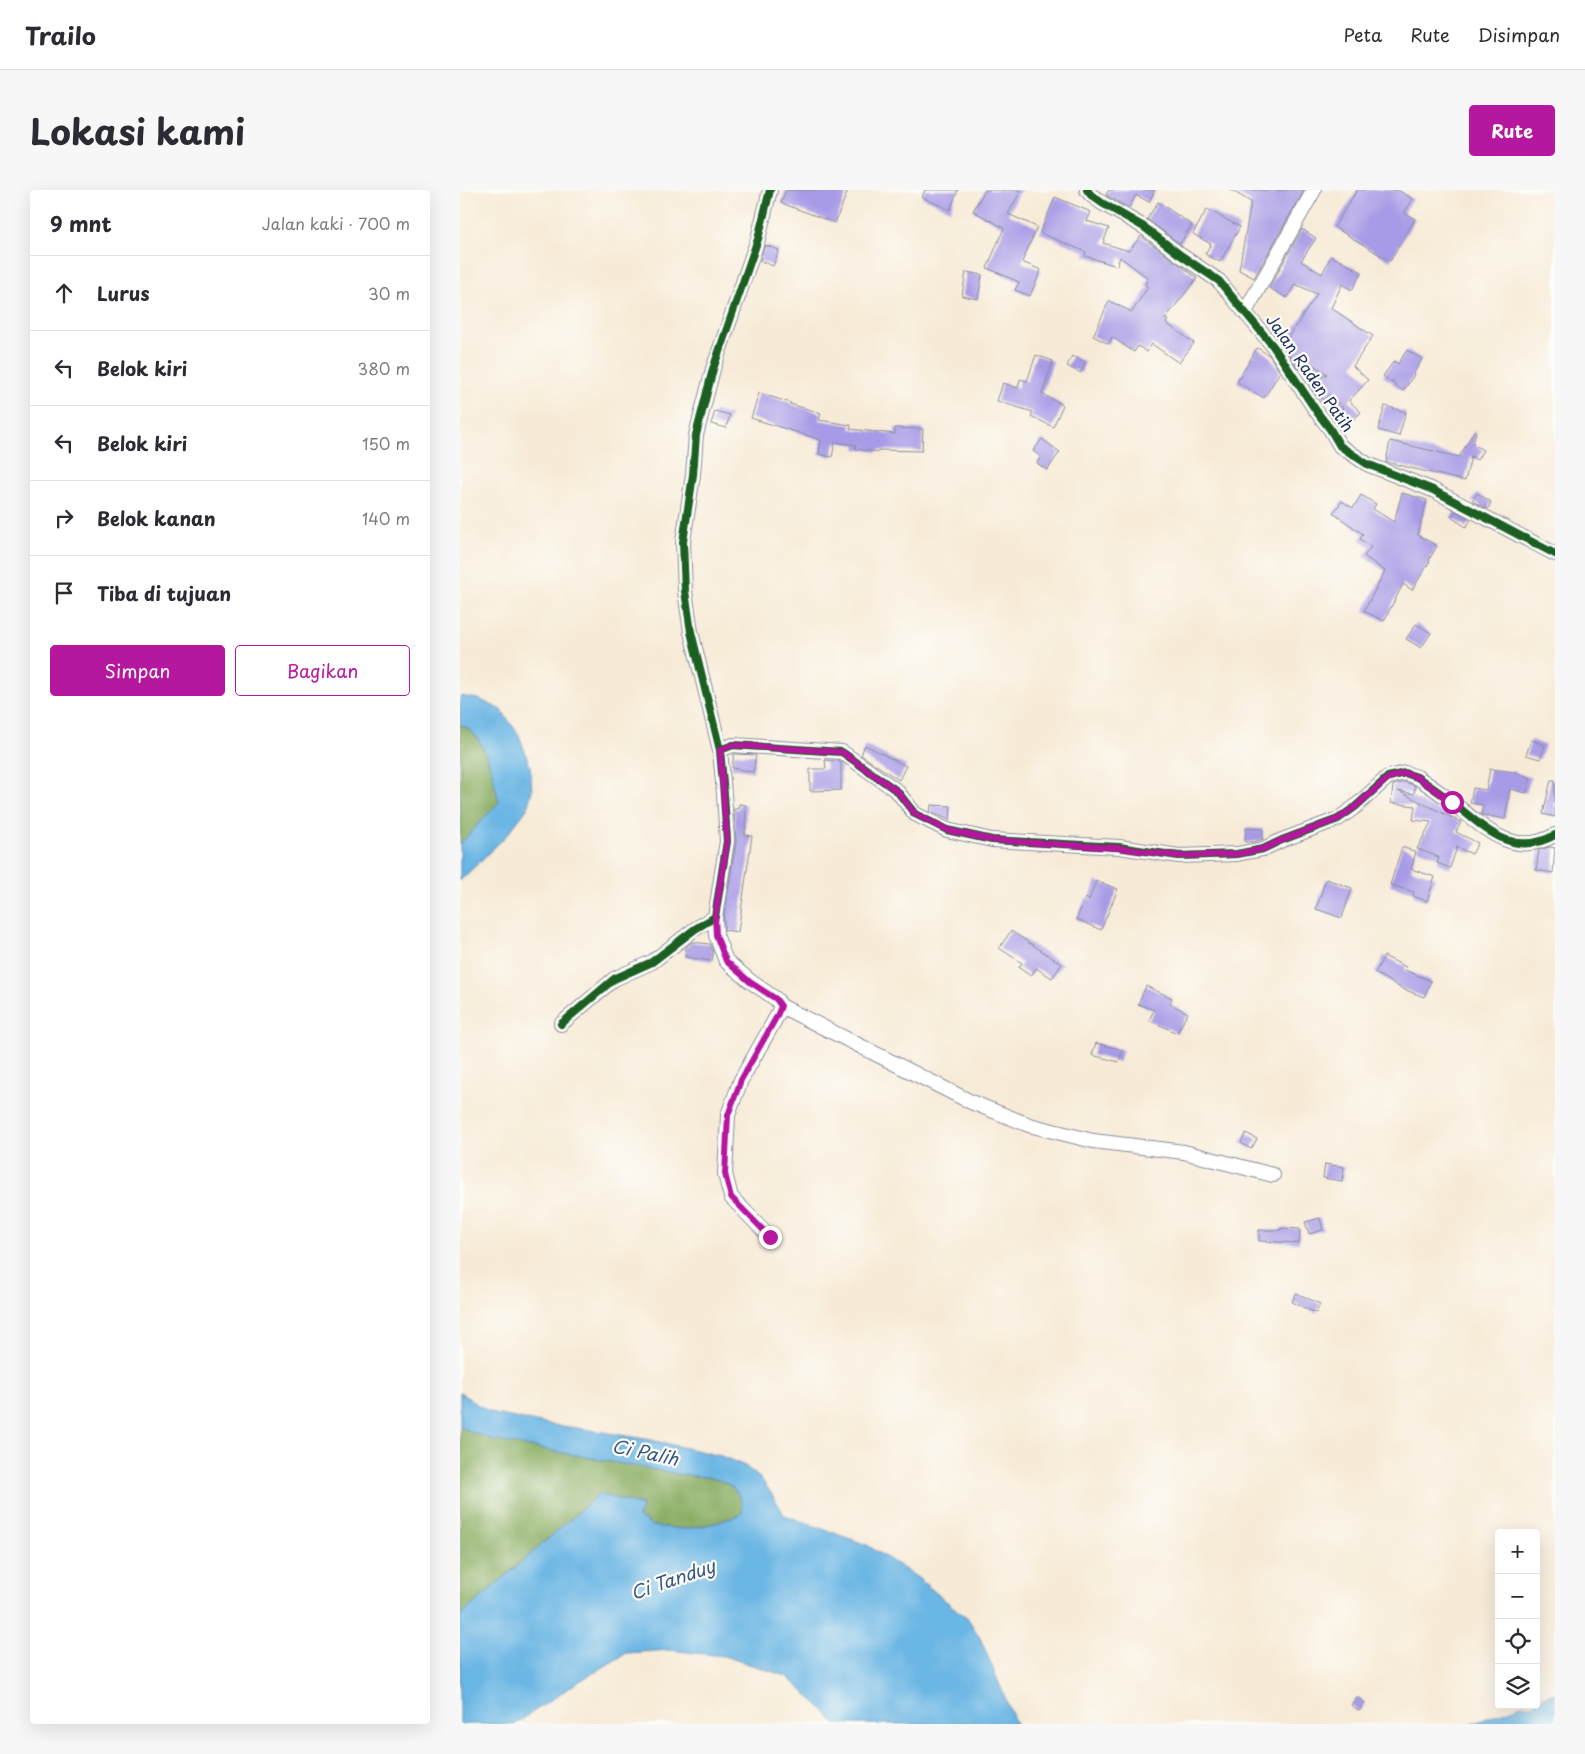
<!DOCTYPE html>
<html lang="id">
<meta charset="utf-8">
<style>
body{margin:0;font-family:"Playpen Sans",sans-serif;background:#f7f7f7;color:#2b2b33}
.controls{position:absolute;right:15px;bottom:15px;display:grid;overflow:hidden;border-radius:5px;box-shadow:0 5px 20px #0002}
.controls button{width:45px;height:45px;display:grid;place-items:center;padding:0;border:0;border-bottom:1px solid #e1e1e2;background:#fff;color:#2b2b33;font:25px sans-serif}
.stop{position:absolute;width:15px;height:15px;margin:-11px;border:4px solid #b5179e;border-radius:50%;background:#fff}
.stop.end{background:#b5179e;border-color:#fff;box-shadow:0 1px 5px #0008}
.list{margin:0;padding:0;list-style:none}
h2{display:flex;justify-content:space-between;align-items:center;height:65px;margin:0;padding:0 20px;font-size:21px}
h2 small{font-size:16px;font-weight:400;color:#7c7c81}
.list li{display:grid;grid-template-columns:32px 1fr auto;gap:15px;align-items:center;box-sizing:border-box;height:75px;padding:0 20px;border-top:1px solid #e1e1e2}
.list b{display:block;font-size:19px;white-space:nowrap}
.list em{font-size:16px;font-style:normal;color:#7c7c81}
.actions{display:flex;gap:10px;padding:15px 20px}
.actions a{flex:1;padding:11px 0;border:1px solid #b5179e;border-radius:5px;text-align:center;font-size:18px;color:#b5179e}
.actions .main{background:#b5179e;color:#fff}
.icon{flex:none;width:28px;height:28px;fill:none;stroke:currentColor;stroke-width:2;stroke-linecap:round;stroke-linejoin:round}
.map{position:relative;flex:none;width:1095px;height:1534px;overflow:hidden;border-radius:5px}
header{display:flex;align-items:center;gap:30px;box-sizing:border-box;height:70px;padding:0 25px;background:#fff;border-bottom:1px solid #e1e1e2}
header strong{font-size:24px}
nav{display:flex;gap:28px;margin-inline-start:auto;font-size:18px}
.intro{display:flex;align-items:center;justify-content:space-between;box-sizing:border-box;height:120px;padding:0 30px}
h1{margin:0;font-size:35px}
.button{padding:12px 22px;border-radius:5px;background:#b5179e;color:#fff;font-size:18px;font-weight:700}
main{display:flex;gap:30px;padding:0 30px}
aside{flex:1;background:#fff;border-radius:5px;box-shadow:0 5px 20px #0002}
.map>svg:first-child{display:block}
.forest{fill:#88ac61;stroke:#526e60}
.water{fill:#6bb6e4;stroke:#4372a1}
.building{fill:#a79ae6}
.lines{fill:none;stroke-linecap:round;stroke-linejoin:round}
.street-casing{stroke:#898d9a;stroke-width:16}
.street{stroke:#fff;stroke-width:14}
.cycleway-casing{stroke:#fdfcf7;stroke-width:11}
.cycleway{stroke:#1b5e20;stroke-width:8}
.route{stroke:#b5179e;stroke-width:6}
.labels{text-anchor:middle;stroke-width:4.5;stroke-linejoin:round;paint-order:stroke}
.street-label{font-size:16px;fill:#1b2f5e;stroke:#fdfcf7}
.water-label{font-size:18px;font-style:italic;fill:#335886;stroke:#fdfcf7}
</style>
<header>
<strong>Trailo</strong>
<nav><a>Peta</a><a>Rute</a><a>Disimpan</a></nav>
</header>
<div class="intro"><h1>Lokasi kami</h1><a class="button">Rute</a></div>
<main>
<aside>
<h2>9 mnt<small>Jalan kaki · 700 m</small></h2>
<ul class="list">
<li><svg class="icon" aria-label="ahead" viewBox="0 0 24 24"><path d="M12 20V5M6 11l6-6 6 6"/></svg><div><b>Lurus</b></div><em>30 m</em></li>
<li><svg class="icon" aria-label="left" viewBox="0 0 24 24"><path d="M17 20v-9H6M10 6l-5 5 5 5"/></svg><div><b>Belok kiri</b></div><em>380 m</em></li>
<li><svg class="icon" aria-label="left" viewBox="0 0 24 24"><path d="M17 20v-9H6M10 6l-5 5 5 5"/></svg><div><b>Belok kiri</b></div><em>150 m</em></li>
<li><svg class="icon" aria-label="right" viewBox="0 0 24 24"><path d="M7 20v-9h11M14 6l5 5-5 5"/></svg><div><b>Belok kanan</b></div><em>140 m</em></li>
<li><svg class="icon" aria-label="arrive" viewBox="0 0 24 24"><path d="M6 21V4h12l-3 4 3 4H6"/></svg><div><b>Tiba di tujuan</b></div></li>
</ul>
<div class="actions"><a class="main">Simpan</a><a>Bagikan</a></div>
</aside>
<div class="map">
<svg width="1095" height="1534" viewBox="0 0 1095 1534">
<rect width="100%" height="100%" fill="#fdfcf7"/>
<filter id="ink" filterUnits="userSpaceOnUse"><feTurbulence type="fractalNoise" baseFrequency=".02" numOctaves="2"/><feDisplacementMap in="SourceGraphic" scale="10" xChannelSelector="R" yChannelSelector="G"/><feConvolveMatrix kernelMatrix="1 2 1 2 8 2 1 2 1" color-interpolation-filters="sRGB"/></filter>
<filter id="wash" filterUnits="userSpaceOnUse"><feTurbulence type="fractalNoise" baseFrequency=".0096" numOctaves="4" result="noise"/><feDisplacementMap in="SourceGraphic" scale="20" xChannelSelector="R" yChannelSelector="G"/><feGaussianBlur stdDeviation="1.12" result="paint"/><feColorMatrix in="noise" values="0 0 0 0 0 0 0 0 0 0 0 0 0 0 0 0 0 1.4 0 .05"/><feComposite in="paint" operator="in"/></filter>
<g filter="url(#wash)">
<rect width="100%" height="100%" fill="#f7ebd7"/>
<!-- forest -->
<path class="forest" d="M 0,534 C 28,547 32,585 39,612 L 0,654 Z
M 0,1235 L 7,1240 L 33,1250 L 223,1285 C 243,1287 270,1286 280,1308 C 282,1313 282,1320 282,1324 L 256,1333 L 226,1339 L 193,1336 L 178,1327 L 182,1315 L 139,1304 L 0,1426 Z"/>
<!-- water -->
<path class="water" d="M 0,506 L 19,509 L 41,520 L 59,545 L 70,576 L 72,600 L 67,619 L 47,645 L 0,691 L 0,654 L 39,612 C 32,585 28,547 0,534 Z
M 0,1202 L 18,1215 L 35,1224 L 86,1234 L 124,1239 L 191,1250 L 261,1266 L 285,1276 L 302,1290 L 315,1309 L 324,1325 L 407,1355 L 458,1388 L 509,1430 L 520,1448 L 556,1534 L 375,1534 L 362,1518 L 326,1486 L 264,1466 L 209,1460 L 167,1463 L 113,1495 L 55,1534 L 0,1534 L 0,1426 L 139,1304 L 183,1316 L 178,1327 L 193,1336 L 226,1339 L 256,1333 L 282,1324 C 282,1319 282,1313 280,1308 C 270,1286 243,1287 223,1285 L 33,1250 L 7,1240 L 0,1235 Z
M 1095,1503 L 1095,1534 L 1012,1534 L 1062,1515 L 1076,1515 L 1076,1510 Z"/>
<g id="blocks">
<!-- building -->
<path class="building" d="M 326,0 L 388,0 L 375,33 L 321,13 Z
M 465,0 L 498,0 L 490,20 L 462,7 Z
M 525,0 L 561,0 L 548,24 L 577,37 L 562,72 L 581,80 L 570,106 L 555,100 L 559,92 L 527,78 L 544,38 L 513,21 Z
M 649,0 L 695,0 L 689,12 L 676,5 L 669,18 L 646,5 Z
M 771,0 L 844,0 L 794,88 L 779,80 L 791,12 Z
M 897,0 L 938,0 L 953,9 L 944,23 L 955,29 L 930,71 L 874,37 Z
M 595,7 L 631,22 L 627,31 L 649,38 L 643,53 L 669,61 L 681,46 L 737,88 L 705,129 L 708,130 L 706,133 L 734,153 L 719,173 L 692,154 L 687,162 L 678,156 L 674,162 L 652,147 L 649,154 L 633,146 L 649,111 L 672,122 L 688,97 L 685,95 L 688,88 L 660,67 L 657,76 L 625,66 L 626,62 L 580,43 Z
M 698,12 L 732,35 L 720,54 L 687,29 Z
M 747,19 L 780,37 L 760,72 L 745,64 L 751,54 L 733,44 Z
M 842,39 L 856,48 L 841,71 L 862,84 L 871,66 L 902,82 L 892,100 L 882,94 L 871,118 L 913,146 L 893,176 L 908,190 L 889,211 L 901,222 L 886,237 L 876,226 L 883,218 L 869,204 L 864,210 L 849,195 L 867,184 L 846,170 L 840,179 L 838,178 L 829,165 L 834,158 L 825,152 L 857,104 L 835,94 L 827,108 L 809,98 Z
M 305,55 L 319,60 L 313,76 L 300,71 Z
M 506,82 L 522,85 L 518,109 L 502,106 Z
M 797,158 L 809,165 L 820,182 L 804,208 L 777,192 Z
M 947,160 L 962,169 L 953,184 L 954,185 L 943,201 L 932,193 L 933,190 L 931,192 L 923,186 L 934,171 L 938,174 Z
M 576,165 L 593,171 L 582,204 L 603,215 L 593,237 L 571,226 L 573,222 L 537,211 L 543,193 L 558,198 L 560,189 L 567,191 Z
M 612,166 L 625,172 L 621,183 L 607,176 Z
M 299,203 L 331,213 L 330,214 L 361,223 L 359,230 L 391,235 L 390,239 L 435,244 L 435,238 L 463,239 L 462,261 L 418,260 L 418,262 L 395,259 L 396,255 L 375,252 L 372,267 L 359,264 L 361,250 L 291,228 Z
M 925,216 L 946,222 L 939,246 L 918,240 Z
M 255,221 L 270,225 L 266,238 L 251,234 Z
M 1014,241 L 1016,242 L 1013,254 L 1023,260 L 1017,270 L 1011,266 L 1005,291 L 926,272 L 930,251 L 999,267 Z
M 582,249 L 600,262 L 587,280 L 577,273 L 581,267 L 573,261 Z
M 942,303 L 967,310 L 958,345 L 977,356 L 969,370 L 970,371 L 952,400 L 943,394 L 924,431 L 904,421 L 925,381 L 904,366 L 911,357 L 900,349 L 903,344 L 873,323 L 882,311 L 893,318 L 901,305 L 916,314 L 913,319 L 934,332 Z
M 1017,303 L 1031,312 L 1028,319 L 1012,311 Z
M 995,321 L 1011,330 L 1006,337 L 991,327 Z
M 956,434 L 971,443 L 961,458 L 946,449 Z
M 1071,550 L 1085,555 L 1080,569 L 1066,565 Z
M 405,555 L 446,576 L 439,590 L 401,565 Z
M 274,564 L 296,565 L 293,582 L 272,578 Z
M 365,570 L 381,572 L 381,600 L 350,601 L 350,579 L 366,579 Z
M 1030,579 L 1055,582 L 1071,588 L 1066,603 L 1050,599 L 1045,629 L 1023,625 L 1021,624 L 1023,615 L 1010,613 L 1013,598 L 1026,600 Z
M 1091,590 L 1095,590 L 1095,627 L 1083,624 Z
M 945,592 L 955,596 L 954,604 L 938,601 L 1001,632 L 996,642 L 1018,653 L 1012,664 L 997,657 L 990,678 L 977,673 L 979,667 L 957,659 L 971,632 L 953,630 L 955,616 L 931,613 L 933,595 Z
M 279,614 L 286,615 L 285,645 L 292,646 L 278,742 L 264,740 L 264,727 L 276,652 L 274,619 L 278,619 Z
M 471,615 L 491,616 L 490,630 L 470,622 Z
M 786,638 L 803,639 L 803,649 L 794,652 L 785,652 Z
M 942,657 L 956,662 L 951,679 L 975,687 L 967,711 L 953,706 L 954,702 L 930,695 Z
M 1089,657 L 1095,658 L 1093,683 L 1076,680 L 1079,660 Z
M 866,689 L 892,698 L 882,728 L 856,719 Z
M 636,691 L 658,699 L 641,740 L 616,729 L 626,708 L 629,710 Z
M 551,741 L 602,774 L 592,788 L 576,778 L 571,786 L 559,778 L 562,773 L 539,758 Z
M 232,752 L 250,754 L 253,762 L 252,771 L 225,767 L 226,757 Z
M 924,766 L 946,777 L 945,780 L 971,791 L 964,807 L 943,799 L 915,783 Z
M 686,796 L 712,808 L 710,814 L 728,823 L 717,843 L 689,830 L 694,820 L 678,814 Z
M 636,853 L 663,860 L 659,872 L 632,865 Z
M 786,943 L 797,949 L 791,959 L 781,953 Z
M 865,974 L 884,977 L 882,991 L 863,988 Z
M 860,1028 L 863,1040 L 849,1044 L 845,1032 Z
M 821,1038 L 840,1039 L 839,1053 L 799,1051 L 799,1040 L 821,1040 Z
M 836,1103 L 860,1114 L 856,1123 L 832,1112 Z
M 897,1507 L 905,1513 L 899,1521 L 891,1515 Z"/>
</g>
</g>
<g filter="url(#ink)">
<use href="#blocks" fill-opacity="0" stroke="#898d9a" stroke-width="1"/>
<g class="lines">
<!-- street casing -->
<g class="street-casing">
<path id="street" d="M 627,0 L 631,5 L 642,13 L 684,37 L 719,64 L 759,91 L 813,156 L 857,222 L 870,239 L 880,256 L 907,274 L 973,300 L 1095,364
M 785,122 L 854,0
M 260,560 L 273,555 L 382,562 L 437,601 L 455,624 L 487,640 L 532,650 L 659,657 L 719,666 L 777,664 L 803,659 L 822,650 L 878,629 L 895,617 L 928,587 L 945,583 L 957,587 C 969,595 981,603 992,612 C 1024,637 1052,669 1095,645
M 255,727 L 256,745 L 266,771 L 290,791 L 316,809 L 321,816 L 317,826 L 281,890 L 268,925 L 265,984 L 271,1007 L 310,1047
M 321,816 L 511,912 L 569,935 L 633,951 L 724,962 L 813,985
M 101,834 L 154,789 L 192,772 L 235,739 L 255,727 L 267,651 L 264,604 L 260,560 L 231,442 L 225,401 L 223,352 L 233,285 L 236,245 L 253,179 L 298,49 L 310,0"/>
</g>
<!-- street -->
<use href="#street" class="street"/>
<!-- cycleway casing -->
<g class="cycleway-casing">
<path id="cycleway" d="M 627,0 L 631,5 L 642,13 L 684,37 L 719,64 L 759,91 L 813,156 L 857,222 L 870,239 L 880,256 L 907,274 L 973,300 L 1095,364
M 260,560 L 273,555 L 382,562 L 437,601 L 455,624 L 487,640 L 532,650 L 659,657 L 719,666 L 777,664 L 803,659 L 822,650 L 878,629 L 895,617 L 928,587 L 945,583 L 957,587 C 969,595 981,603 992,612 C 1024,637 1052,669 1095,645
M 101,834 L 154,789 L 192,772 L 235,739 L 255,727 L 267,651 L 264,604 L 260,560 L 231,442 L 225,401 L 223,352 L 233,285 L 236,245 L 253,179 L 298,49 L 310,0"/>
</g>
<!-- cycleway -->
<use href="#cycleway" class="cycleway"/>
</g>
</g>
<g class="lines" filter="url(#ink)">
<!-- route -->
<path class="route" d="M 310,1047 L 271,1007 L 265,984 L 268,925 L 281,890 L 317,826 L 321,816 L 316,809 L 290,792 L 266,771 L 256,745 L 255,727 L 267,651 L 260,560 L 273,555 L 382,562 L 437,601 L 455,624 L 487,640 L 532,650 L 659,658 L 719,666 L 777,664 L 803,659 L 822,650 L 878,629 L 895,617 L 928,588 L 945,583 L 957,587 L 992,612"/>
</g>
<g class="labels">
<!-- street labels -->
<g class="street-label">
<text transform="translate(850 183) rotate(55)" y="6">Jalan Raden Patih</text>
</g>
<!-- water labels -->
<g class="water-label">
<text transform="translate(185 1263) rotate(12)" y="6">Ci Palih</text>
<text transform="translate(213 1390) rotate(-19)" y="6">Ci Tanduy</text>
</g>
</g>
</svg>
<div class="controls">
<button>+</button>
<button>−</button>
<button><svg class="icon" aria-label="locate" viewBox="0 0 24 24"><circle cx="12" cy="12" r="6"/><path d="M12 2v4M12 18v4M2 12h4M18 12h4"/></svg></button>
<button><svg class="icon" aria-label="layers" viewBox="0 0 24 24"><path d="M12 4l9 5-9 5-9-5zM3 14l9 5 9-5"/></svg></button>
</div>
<div class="stop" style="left:992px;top:612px"></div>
<div class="stop end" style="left:310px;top:1047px"></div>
</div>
</main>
